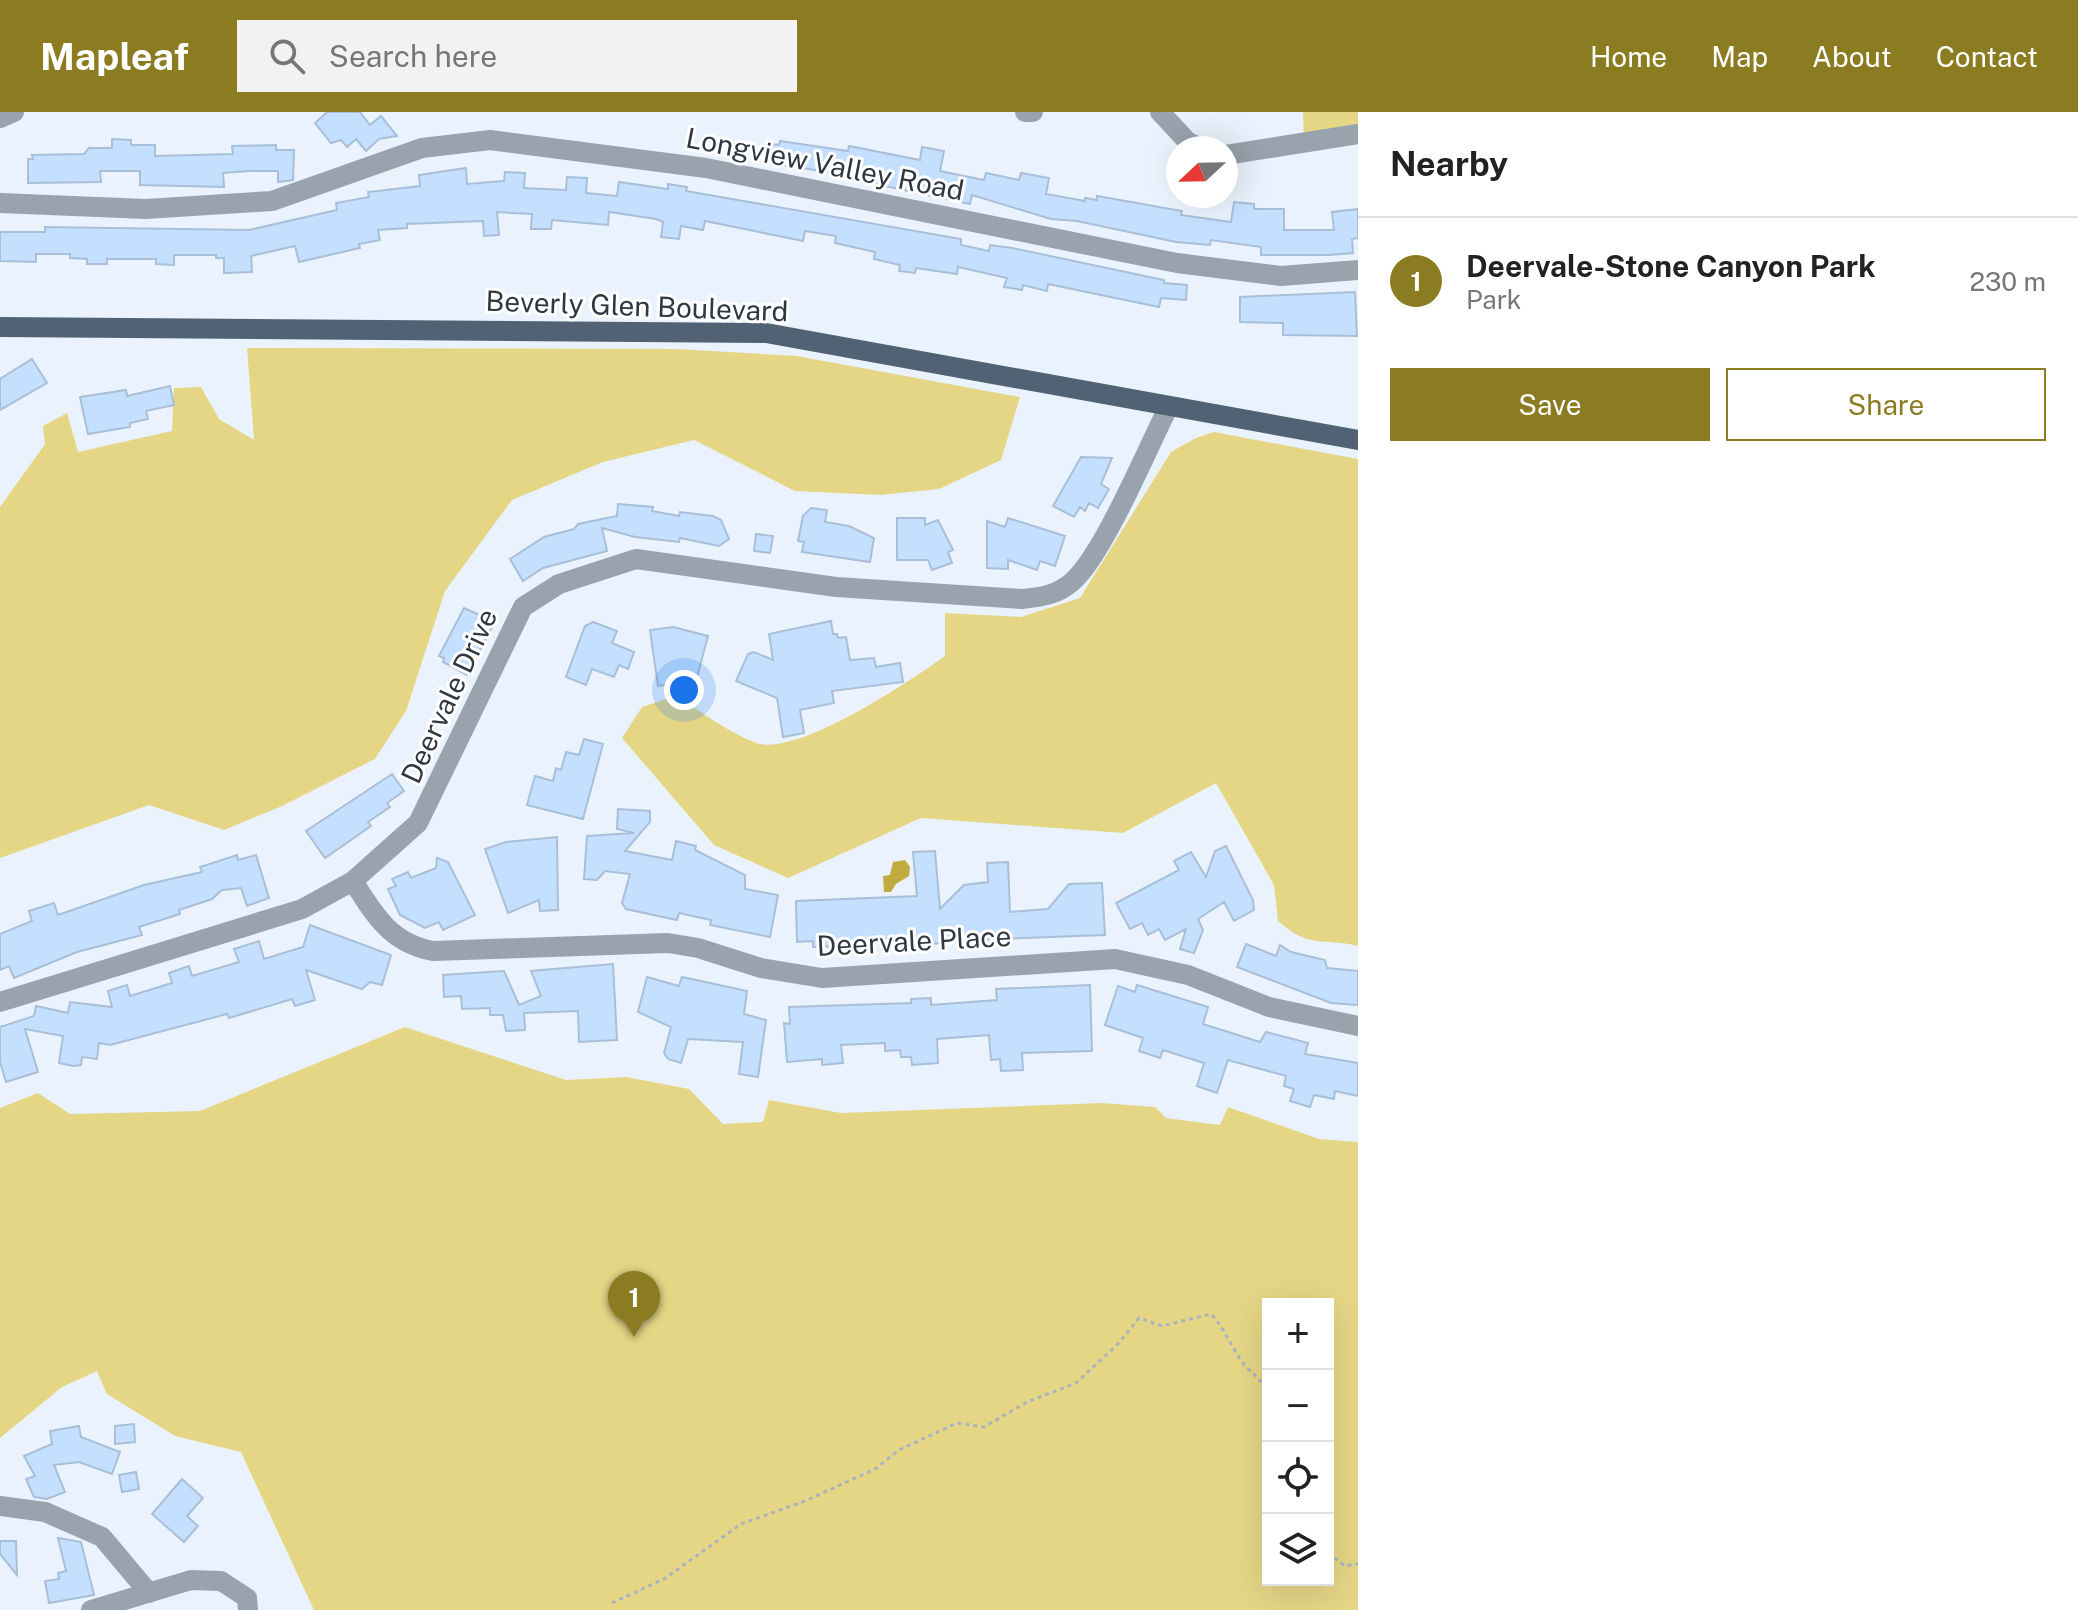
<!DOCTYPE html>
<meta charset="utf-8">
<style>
body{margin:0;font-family:"Public Sans",sans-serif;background:#f2f2f2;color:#222}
.controls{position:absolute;right:24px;bottom:24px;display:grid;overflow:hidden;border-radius:0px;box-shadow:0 8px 32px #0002}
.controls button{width:72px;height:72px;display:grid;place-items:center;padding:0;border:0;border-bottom:2px solid #e0e0e0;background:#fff;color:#222;font:40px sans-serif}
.compass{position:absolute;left:1166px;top:24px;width:72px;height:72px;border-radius:50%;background:#fff;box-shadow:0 8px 32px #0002;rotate:248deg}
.you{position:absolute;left:684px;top:578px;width:28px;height:28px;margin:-20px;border:6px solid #fff;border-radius:50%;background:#1a73e8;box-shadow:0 0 0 12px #1a73e833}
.badge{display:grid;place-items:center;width:52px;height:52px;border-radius:50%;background:#8b7b21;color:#fff;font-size:26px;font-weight:700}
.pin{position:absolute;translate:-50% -66px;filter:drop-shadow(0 2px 4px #0008)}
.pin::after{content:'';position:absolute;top:42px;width:28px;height:24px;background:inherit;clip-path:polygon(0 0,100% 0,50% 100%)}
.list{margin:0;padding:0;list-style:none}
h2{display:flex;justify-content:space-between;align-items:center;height:104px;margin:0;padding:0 32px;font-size:34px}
h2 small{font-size:26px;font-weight:400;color:#767676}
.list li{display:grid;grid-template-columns:52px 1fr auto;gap:24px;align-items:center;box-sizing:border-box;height:128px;padding:0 32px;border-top:2px solid #e0e0e0}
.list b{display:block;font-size:30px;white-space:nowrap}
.list p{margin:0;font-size:26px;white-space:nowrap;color:#767676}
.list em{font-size:26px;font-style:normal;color:#767676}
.actions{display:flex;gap:16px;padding:24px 32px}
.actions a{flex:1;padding:18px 0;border:2px solid #8b7b21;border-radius:0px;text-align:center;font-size:28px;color:#8b7b21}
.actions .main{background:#8b7b21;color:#fff}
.icon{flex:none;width:44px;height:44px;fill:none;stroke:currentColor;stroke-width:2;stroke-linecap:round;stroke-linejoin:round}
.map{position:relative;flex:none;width:1358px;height:1498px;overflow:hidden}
header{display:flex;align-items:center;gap:48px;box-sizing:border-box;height:112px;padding:0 40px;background:#8b7b21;color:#fff}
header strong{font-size:38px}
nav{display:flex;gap:44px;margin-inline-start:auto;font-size:28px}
.search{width:560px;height:72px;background:#f2f2f2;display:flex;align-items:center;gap:20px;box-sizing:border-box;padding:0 28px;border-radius:0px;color:#767676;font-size:30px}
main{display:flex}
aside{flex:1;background:#fff}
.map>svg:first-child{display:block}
.green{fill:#e5d686;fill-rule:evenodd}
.water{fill:#c0ac3e}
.building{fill:#c4e0fe;stroke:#a9bfd7;stroke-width:2}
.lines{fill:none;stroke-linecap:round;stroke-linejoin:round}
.path{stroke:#aab3bd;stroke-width:3;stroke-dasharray:4 4;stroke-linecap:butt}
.minor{stroke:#99a3ad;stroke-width:20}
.major{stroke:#516274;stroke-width:20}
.labels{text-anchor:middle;stroke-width:6;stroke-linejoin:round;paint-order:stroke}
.street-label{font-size:28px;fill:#2f3841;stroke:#fff}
</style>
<header>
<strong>Mapleaf</strong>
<div class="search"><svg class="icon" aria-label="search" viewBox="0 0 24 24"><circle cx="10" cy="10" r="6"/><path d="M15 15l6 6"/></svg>Search here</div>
<nav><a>Home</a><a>Map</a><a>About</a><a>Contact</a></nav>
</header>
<main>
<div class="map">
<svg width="1358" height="1498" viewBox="0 0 1358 1498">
<rect width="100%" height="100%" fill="#eaf3fd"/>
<!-- green -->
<path class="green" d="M 1303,0 L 1358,0 L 1358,19 L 1304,27 Z
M 247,236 L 677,237 L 797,244 L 1020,285 L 1001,348 L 939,377 L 881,383 L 795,379 L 694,328 L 603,350 L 512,388 L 445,479 L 406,599 L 375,647 L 282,694 L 224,718 L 149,693 L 0,746 L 0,395 L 45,332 L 43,314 L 67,301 L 78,340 L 172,319 L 174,276 L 201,275 L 219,307 L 254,328 Z
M 1214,320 L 1358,347 L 1358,834 C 1322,825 1311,838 1278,809 L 1274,773 L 1216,671 L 1123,721 L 921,706 L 788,766 L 714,733 L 622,626 L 642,595 L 675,584 C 701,599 729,621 756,631 C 798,645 910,569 945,544 L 945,501 L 1021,505 L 1080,486 L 1171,340 L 1196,326 Z
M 405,915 L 566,968 L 626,965 L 689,977 L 723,1012 L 763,1010 L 769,988 L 841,1001 L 1102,991 L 1155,995 L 1166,1006 L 1220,1013 L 1228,995 L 1319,1027 L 1358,1030 L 1358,1498 L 314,1498 L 241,1340 L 175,1324 L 107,1282 L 97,1259 L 62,1275 L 0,1326 L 0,996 L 38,981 L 70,1002 L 200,999 ZM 1268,1192 L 1328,1192 L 1328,1468 L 1268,1468 Z"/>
<!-- water -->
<path class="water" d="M 905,748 L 910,755 L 909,764 L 896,772 L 891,780 L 884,780 L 883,764 L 890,763 L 893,750 Z"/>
<!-- building -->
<path class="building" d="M 327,0 L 360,0 L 370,13 L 381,4 L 397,24 L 379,27 L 366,39 L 356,27 L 347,35 L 341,28 L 331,31 L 315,11 Z
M 112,27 L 131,28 L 131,33 L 155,33 L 155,44 L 233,42 L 232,34 L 276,33 L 276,38 L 294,38 L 293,68 L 278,70 L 278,59 L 249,59 L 223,61 L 224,75 L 140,73 L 140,59 L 100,59 L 101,70 L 28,71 L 28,47 L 33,47 L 32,43 L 84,42 L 89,36 L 112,36 Z
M 780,29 L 848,39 L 849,34 L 920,48 L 922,35 L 944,39 L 940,59 L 984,68 L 986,61 L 1019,68 L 1021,61 L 1049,66 L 1046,82 L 1085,89 L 1085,86 L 1097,88 L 1097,84 L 1182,99 L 1181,103 L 1231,110 L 1234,90 L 1254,92 L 1254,97 L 1284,97 L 1284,118 L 1334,118 L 1332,100 L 1358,97 L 1358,126 L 1352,127 L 1353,141 L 1329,143 L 1261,143 L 1261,135 L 1211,128 L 1210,133 L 1176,130 L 1077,109 L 1051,107 L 972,83 L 970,92 L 847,66 L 848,63 L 768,51 L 771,32 L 779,33 Z
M 466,56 L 467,72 L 504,69 L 505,60 L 525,61 L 524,76 L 566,78 L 567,65 L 587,66 L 586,81 L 617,84 L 619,70 L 668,77 L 668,72 L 687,75 L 686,79 L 961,127 L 961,133 L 989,139 L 990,133 L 1012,136 L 1164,168 L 1164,171 L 1187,173 L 1186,188 L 1161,186 L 1159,195 L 1048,172 L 1047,179 L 1023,173 L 1022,178 L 1004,175 L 1007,166 L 958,155 L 957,162 L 916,156 L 915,161 L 899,159 L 900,153 L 874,147 L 875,140 L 835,131 L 836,124 L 805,119 L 803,129 L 705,109 L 703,118 L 681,114 L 679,127 L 661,125 L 663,110 L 656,107 L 609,100 L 608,113 L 552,108 L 551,117 L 531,117 L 532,102 L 497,100 L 499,123 L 484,124 L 483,109 L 407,112 L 407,116 L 378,118 L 380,128 L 359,132 L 360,136 L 299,150 L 295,134 L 251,144 L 252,160 L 224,161 L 224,146 L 216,146 L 216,143 L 174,143 L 174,153 L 156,152 L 156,147 L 107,147 L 107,152 L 87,152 L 87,147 L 70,146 L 70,142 L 36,142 L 36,150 L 0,149 L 0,120 L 45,120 L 45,115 L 249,118 L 337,98 L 336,91 L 369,85 L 368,80 L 420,74 L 419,63 Z
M 1355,180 L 1357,224 L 1283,223 L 1283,211 L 1240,210 L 1240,185 Z
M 32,247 L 47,271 L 0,298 L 0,267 Z
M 170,274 L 174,293 L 146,299 L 148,307 L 130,311 L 130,315 L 88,322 L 80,285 L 126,278 L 127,284 Z
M 1081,345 L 1112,346 L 1101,372 L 1109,377 L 1098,396 L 1089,391 L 1085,399 L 1080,395 L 1074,405 L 1053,394 Z
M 618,392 L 653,395 L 652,399 L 679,404 L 680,400 L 713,404 L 721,408 L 729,427 L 719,434 L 680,426 L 679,430 L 635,425 L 602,416 L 607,439 L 543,456 L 523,469 L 510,447 L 544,425 L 574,417 L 578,412 L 617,404 Z
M 811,396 L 827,398 L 825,410 L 849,414 L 874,426 L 870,450 L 802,440 L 804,430 L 798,429 L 803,404 Z
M 897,406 L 925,406 L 925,413 L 938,408 L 953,438 L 948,440 L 952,451 L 932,458 L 928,448 L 897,448 Z
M 1008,406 L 1065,424 L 1055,454 L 1040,449 L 1037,458 L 1008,448 L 1008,457 L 987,456 L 987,409 L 1005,415 Z
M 756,422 L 773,424 L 770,441 L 754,439 Z
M 464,496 L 495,510 L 467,563 L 443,550 L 444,546 L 439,544 Z
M 831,509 L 833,522 L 837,522 L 838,526 L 846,525 L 850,548 L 874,546 L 876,555 L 900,551 L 903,570 L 832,579 L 834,591 L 800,598 L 804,621 L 783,625 L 777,586 L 736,569 L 748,542 L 754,540 L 773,548 L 769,522 Z
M 593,510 L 617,519 L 612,531 L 634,540 L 628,557 L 619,553 L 614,565 L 592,557 L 586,573 L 566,565 L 585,514 Z
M 673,515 L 708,524 L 696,569 L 658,574 L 650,518 Z
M 584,627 L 603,632 L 583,707 L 527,693 L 535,664 L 553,669 L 556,656 L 561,658 L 566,640 L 579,643 Z
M 392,662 L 404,679 L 387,691 L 390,695 L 368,710 L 371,714 L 325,746 L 306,719 Z
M 618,697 L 650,699 L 650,710 L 625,739 L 672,748 L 676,729 L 696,734 L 695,738 L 745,763 L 745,777 L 778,783 L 770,825 L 710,813 L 711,808 L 679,801 L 677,808 L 626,797 L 622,791 L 630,762 L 605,759 L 597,768 L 584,767 L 587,724 L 634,721 L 617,717 Z
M 557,725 L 558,798 L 540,799 L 539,788 L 508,801 L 485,737 L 506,730 Z
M 1226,734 L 1253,788 L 1254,798 L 1234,809 L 1224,790 L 1198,807 L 1203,818 L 1194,841 L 1180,837 L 1186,817 L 1165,828 L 1159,817 L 1148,823 L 1142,811 L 1130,817 L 1116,791 L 1179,758 L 1174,749 L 1191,740 L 1206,765 L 1215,739 Z
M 935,739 L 940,797 L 964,773 L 988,770 L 987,751 L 1008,750 L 1010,800 L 1048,797 L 1069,772 L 1102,771 L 1105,823 L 972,828 L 891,836 L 891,826 L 860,829 L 861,837 L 840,838 L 840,834 L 813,835 L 813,829 L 797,830 L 796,789 L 917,784 L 913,740 Z
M 237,743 L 238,748 L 256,743 L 269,786 L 247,794 L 241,776 L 222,778 L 212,787 L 179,798 L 180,802 L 139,815 L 142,823 L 77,840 L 14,866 L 9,854 L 0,858 L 0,822 L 32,809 L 29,799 L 54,791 L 58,803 L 144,773 L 202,760 L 200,755 Z
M 437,746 L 448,750 L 475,803 L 443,818 L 439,810 L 425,816 L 400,803 L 388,777 L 396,774 L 392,767 L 408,760 L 411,766 L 436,756 Z
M 310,813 L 391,843 L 382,873 L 370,870 L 362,877 L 306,858 L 315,888 L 295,894 L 292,887 L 229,906 L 227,902 L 110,933 L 99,931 L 97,947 L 82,945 L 81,953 L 73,954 L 59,951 L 63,924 L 25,917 L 38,960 L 6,970 L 0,950 L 0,915 L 34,904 L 36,894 L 68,901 L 70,890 L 112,895 L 108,879 L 127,873 L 130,884 L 172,871 L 169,861 L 189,854 L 192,864 L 239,850 L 234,837 L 259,829 L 264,847 L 303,835 Z
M 1246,832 L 1276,844 L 1280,833 L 1291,840 L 1325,848 L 1327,856 L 1358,859 L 1358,893 L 1331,891 L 1237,855 Z
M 613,852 L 617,928 L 579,930 L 578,899 L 524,901 L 525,918 L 506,919 L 503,903 L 490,903 L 490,896 L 462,897 L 461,884 L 444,885 L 443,863 L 504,859 L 519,893 L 541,884 L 531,859 Z
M 647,865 L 679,874 L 682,865 L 747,879 L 744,902 L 766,908 L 758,965 L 739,962 L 743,930 L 688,927 L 681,951 L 668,947 L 664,941 L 671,915 L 638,900 Z
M 1090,873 L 1092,939 L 1022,941 L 1023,958 L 1001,959 L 1000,947 L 991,948 L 989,923 L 937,927 L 938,951 L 912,953 L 911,945 L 901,945 L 900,938 L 885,939 L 885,931 L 841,933 L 843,951 L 822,953 L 822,947 L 787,950 L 784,911 L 790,912 L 789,895 L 911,891 L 911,887 L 931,886 L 931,893 L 997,888 L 996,877 Z
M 1137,873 L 1208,895 L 1203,912 L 1260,930 L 1266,920 L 1308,931 L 1305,942 L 1358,951 L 1358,984 L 1335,979 L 1334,987 L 1314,983 L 1310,995 L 1290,989 L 1294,977 L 1284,974 L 1286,964 L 1228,948 L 1217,981 L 1197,974 L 1204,951 L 1163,938 L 1160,946 L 1139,939 L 1143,926 L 1105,913 L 1118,874 L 1135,880 Z
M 134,1312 L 135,1330 L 115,1332 L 115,1314 Z
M 79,1314 L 81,1325 L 120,1340 L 112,1362 L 79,1350 L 54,1353 L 65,1380 L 47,1387 L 34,1385 L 26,1367 L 35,1364 L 24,1344 L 52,1332 L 50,1319 Z
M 136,1360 L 139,1377 L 122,1380 L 119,1363 Z
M 182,1367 L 203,1386 L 187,1404 L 198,1414 L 184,1430 L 152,1402 Z
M 58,1426 L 81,1430 L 94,1483 L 49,1491 L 45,1469 L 59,1467 L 58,1461 L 66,1459 Z
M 0,1429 L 16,1429 L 17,1463 L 0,1442 Z"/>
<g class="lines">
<!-- path -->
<path class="path" d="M 1328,1441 L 1345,1454 L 1358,1452
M 612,1491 L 664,1467 L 741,1412 L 805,1389 L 875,1357 L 899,1338 L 957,1311 L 984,1315 L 1027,1290 L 1076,1271 L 1118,1232 L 1139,1206 L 1162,1214 L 1211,1202 C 1225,1217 1231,1235 1243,1251 C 1251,1261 1261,1267 1268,1279"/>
<!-- minor -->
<path class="minor" d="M 1025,0 L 1033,0
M 1160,0 L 1187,29 L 1200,36
M 0,6 L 14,0
M 1226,43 L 1358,22
M 0,91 L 146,97 L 272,89 L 422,36 L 490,28 L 706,56 L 1177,151 L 1281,164 L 1358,158
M 353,769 C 375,804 391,831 433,839 L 668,831 L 698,836 L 761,856 L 822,866 L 1115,847 L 1188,863 L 1269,895 L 1358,914
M 0,890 L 302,797 L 353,769 L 418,711 L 523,495 L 559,472 L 636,447 L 836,475 L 1022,487 C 1041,485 1058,483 1073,469 C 1104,441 1147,337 1168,296
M 0,1394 L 45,1400 L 102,1425 L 149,1481
M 91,1498 L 191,1468 L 221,1469 L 247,1486 L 248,1498"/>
<!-- major -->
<path class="major" d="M 0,215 L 766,221 L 1358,328"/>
</g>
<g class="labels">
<!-- street labels -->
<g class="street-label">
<text transform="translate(825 52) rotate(11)" y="10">Longview Valley Road</text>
<text transform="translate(637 194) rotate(2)" y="10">Beverly Glen Boulevard</text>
<text transform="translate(449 584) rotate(-65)" y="10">Deervale Drive</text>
<text transform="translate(914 829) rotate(-3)" y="10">Deervale Place</text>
</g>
</g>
</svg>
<div class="controls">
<button>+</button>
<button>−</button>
<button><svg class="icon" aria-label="locate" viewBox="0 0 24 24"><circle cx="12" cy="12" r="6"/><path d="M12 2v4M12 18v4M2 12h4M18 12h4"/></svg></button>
<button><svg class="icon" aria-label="layers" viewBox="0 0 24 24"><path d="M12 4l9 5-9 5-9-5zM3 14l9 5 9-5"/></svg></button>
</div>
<svg class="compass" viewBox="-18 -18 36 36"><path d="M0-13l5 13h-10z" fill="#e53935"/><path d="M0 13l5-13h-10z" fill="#767676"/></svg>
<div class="you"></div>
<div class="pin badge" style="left:634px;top:1225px">1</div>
</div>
<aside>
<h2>Nearby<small></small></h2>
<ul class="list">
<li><span class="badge">1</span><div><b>Deervale-Stone Canyon Park</b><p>Park</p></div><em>230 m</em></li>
</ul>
<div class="actions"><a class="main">Save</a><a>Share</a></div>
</aside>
</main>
